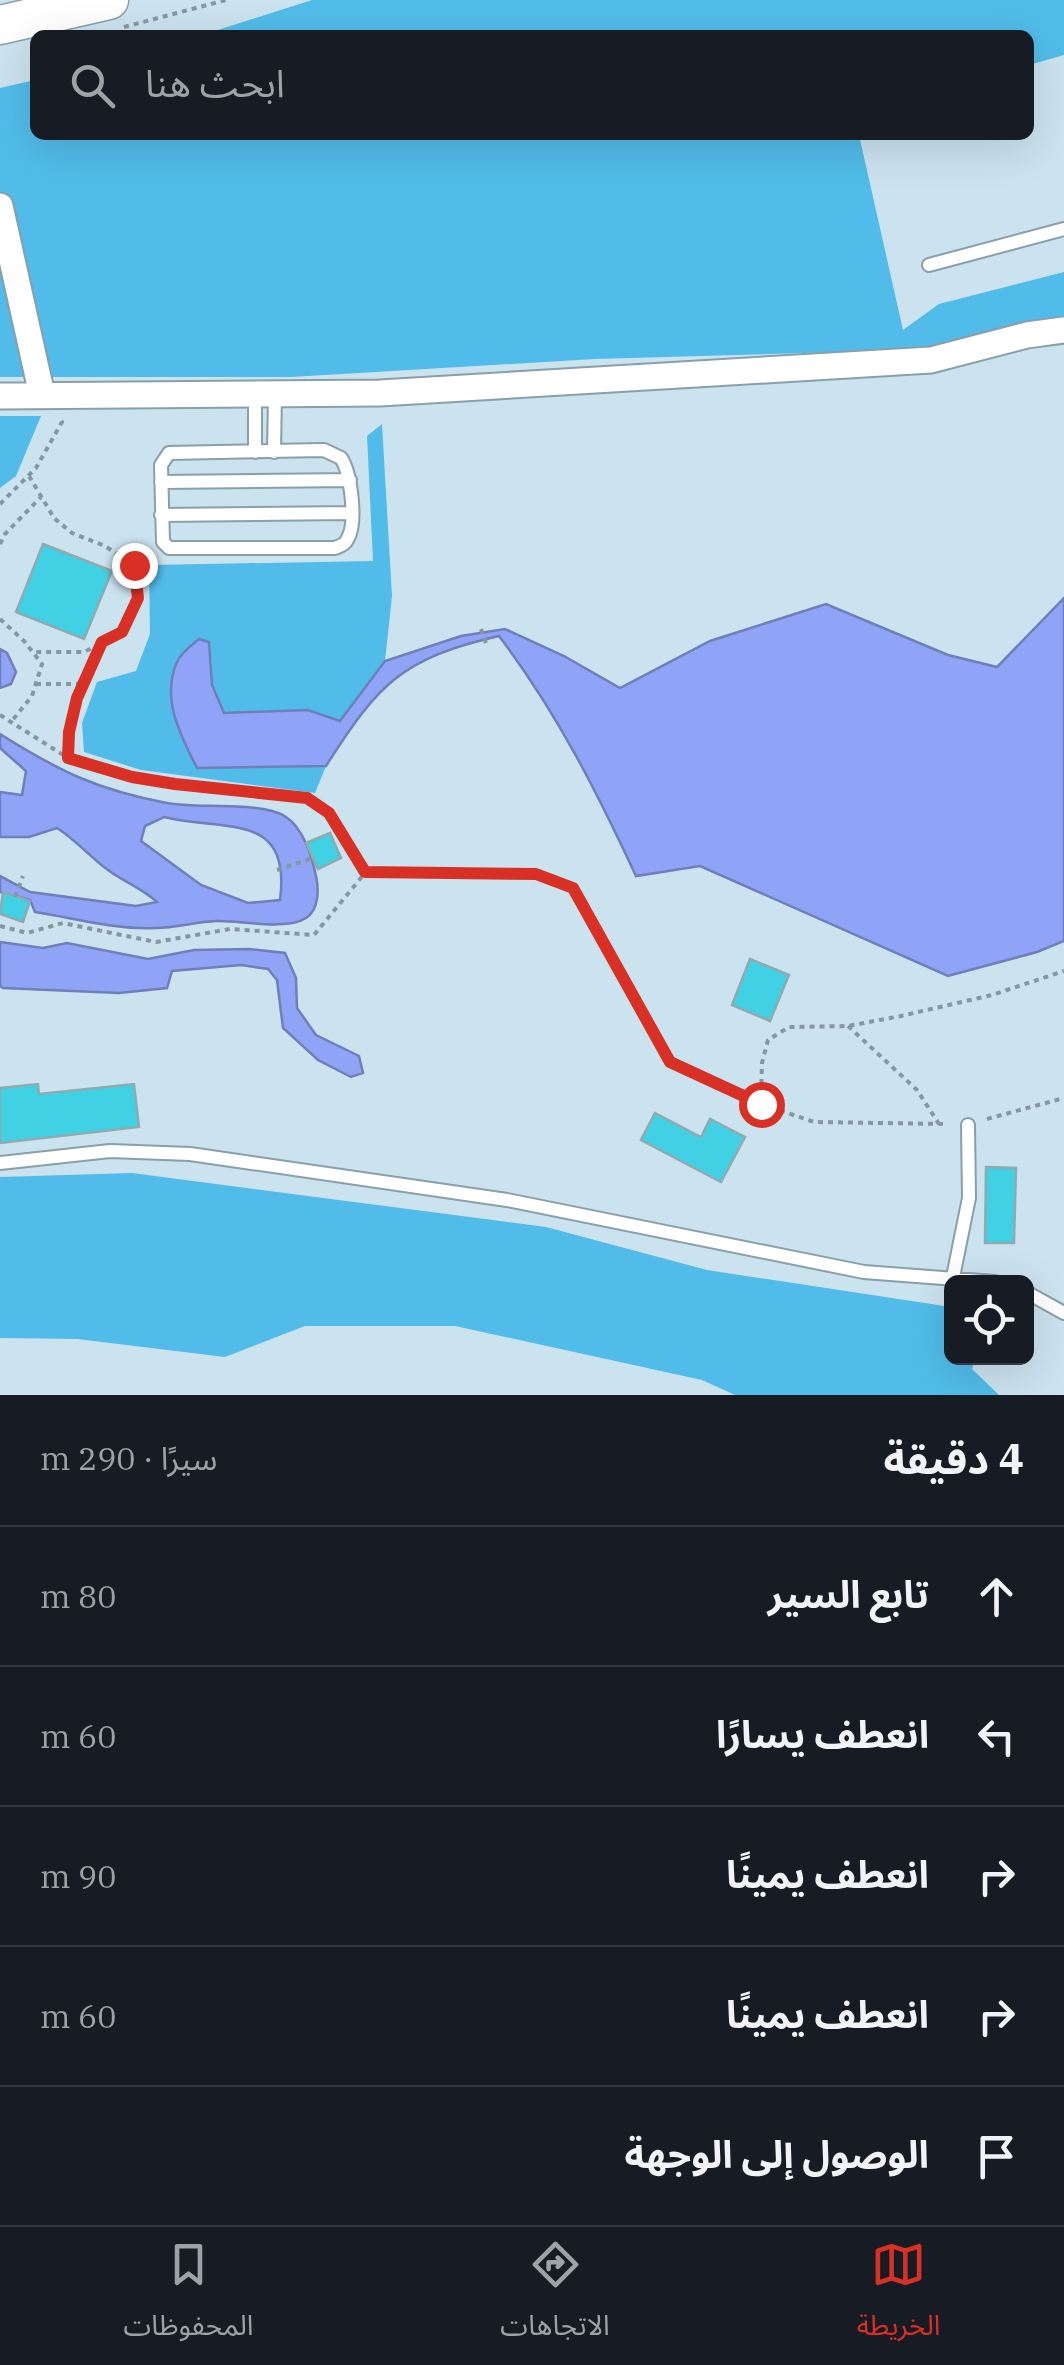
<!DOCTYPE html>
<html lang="ar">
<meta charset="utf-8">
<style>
body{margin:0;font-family:"IBM Plex Serif","Noto Sans Arabic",serif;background:#20242c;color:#f1f3f6;direction:rtl}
.controls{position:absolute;right:30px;bottom:30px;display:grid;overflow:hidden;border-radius:15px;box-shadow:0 10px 40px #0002}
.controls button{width:90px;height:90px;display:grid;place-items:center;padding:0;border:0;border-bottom:2px solid #363941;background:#171b24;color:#f1f3f6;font:50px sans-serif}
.stop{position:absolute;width:30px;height:30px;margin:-22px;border:8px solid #d93025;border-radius:50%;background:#fff}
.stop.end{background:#d93025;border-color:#fff;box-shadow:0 2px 10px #0008}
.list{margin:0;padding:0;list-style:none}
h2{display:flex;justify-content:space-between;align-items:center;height:130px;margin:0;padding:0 40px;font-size:42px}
h2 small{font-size:32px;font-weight:400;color:#9ea1a6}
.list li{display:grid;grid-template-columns:65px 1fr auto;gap:30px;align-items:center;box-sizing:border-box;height:140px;padding:0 40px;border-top:2px solid #363941}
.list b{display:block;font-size:38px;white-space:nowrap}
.list em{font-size:32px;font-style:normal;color:#9ea1a6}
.icon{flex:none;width:55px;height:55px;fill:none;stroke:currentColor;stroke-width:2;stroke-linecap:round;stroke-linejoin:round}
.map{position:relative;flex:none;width:1064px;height:1395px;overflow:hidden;direction:ltr}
.search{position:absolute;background:#171b24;box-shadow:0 10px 40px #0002;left:30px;right:30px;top:30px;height:110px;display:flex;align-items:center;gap:25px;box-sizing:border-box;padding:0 35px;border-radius:15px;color:#9ea1a6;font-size:38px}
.sheet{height:830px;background:#171b24}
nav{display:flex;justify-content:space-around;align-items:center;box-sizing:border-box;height:140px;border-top:2px solid #363941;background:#171b24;font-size:28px;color:#9ea1a6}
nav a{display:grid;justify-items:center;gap:5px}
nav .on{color:#d93025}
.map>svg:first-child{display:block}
.green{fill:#51bce9}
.water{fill:#8fa4f6;stroke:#6e7fba;stroke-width:2.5;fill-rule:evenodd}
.building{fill:#41d1e4;stroke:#90abaf;stroke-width:2.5}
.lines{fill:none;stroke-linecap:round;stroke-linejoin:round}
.service-casing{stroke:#899faa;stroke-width:16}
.minor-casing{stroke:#899faa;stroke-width:29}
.primary-casing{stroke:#899faa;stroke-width:41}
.path{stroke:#8597a0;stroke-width:4;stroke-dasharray:5 5;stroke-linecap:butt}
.service{stroke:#fff;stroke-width:12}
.minor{stroke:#fff;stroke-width:25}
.primary{stroke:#fff;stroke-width:38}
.route{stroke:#d93025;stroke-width:12}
</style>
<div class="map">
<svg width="1064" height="1395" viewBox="0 0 1064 1395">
<rect width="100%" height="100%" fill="#cbe3ef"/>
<!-- green -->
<path class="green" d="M 312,0 L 1064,0 L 1064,55 L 1029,65 L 1029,35 L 202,35 Z
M 35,80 L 35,135 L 859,135 L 903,330 L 939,304 L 1064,272 L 1064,320 L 946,349 L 595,359 L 291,377 L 0,377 L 0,88 Z
M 0,416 L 41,416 L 16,476 L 0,488 Z
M 382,424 L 392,596 L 385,661 L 340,721 L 308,710 L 224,713 L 212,685 L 212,658 L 197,767 L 326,766 L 315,793 L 141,770 L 84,752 L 82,723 L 97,682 L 136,671 L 150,634 L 149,565 L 373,561 L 367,436 Z
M 132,1173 L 546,1227 L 707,1270 L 951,1307 L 952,1358 L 976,1358 L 972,1369 L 999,1395 L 735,1395 L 702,1380 L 455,1326 L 305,1326 L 225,1357 L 77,1339 L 0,1338 L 0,1177 Z"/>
<!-- water -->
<path class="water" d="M 1064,598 L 1064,941 L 1037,952 L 948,976 L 700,866 L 636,876 C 596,790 557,713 499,636 C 402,658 378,684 326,766 L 197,768 C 180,735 161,698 177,662 C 181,653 192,645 199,639 L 209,642 L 212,685 L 224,713 L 308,710 L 340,721 L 385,661 L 461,636 L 505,629 L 564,656 L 620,688 L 710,641 L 826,604 L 948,655 L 997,667 Z
M 0,649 L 7,653 L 16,672 L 11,684 L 0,688 Z
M 0,734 C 59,771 97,790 167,803 C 197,809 263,801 286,817 C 303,828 312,856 316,876 C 319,889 319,910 306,918 C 286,931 239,920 216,921 C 195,922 176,928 155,928 C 116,930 74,918 35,912 L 30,900 L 0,892 L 0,876 L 30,892 L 136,906 L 157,902 C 142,888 124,882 108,870 C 90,857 76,840 57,828 L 29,837 L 0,837 L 0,792 L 22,795 L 26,771 L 0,748 ZM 164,817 C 223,832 292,810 280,900 L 248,903 L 201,885 L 141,841 L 145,826 Z
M 0,942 L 43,948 L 67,943 L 148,959 L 194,950 L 249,949 L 285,953 L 296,978 L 297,1008 L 316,1035 L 359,1056 L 363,1073 L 351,1077 L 318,1060 L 283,1028 L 277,980 L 268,969 L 241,965 L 172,971 L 167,988 L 119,993 L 3,988 L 0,986 Z"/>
<!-- building -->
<path class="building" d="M 43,544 L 112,571 L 84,639 L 16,612 Z
M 330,833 L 341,858 L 318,869 L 306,843 Z
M 3,892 L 30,901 L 23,922 L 0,914 Z
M 750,959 L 789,975 L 770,1021 L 732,1005 Z
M 38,1084 L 39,1094 L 134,1084 L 139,1127 L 0,1143 L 0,1088 Z
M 655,1113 L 701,1137 L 710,1119 L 745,1137 L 721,1182 L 641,1140 Z
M 986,1167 L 1016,1168 L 1014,1243 L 985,1243 Z"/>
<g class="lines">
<!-- service casing -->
<g class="service-casing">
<path id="service" d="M 929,265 L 1064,229
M 255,395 L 255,452
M 324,450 L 341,458 C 351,473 357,522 348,538 C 345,545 342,545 335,548 L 169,548 L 163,542 L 161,465 L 169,453 Z
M 274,452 L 275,395
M 161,482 L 350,480
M 161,515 L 351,513
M 0,1163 L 110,1151 L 190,1154 L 507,1200 L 864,1272 L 995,1282
M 953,1277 L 969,1198 L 968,1125
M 1026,1292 L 1064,1313"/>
</g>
<!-- minor casing -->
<g class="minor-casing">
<path id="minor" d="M 0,206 L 42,395
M 0,396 L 380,393 L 931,360 L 1027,335 L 1064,330"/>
</g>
<!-- primary casing -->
<g class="primary-casing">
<path id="primary" d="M 0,25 L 109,0"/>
</g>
<!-- path -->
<path class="path" d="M 124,27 L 226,0
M 29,476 L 54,518 L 72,533 L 105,546 L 134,565 L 139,598 L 122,633 L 84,652 L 33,652
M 0,504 L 36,468 L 62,422 L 60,419
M 0,544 L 5,534 L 41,497
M 0,619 L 24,641 L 42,664 L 32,696 L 11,722
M 481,629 L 486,643
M 36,684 L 81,684
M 0,715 L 68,758 L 133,777 L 307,797 L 329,813 L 365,872
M 68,757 C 70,714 85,681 102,642
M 277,870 L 313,858
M 365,872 L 536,874 L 573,888 L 670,1062 L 761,1104 L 814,1122 L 948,1124
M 15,897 L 23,876
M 0,926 L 27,933 L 63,923 L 156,942 L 230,929 L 314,935 L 365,873
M 848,1026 L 917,1090 L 939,1124
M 761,1104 L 762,1063 L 768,1040 L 789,1027 L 848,1026 L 901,1016 L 992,995 L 1064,971
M 987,1119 L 1064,1098"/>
<!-- service -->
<use href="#service" class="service"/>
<!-- minor -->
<use href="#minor" class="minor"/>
<!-- primary -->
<use href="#primary" class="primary"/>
</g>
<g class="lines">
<!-- route -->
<path class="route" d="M 134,565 L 138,598 L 122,632 L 102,642 L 77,698 L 69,732 L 68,758 L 132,777 L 175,784 L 307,798 L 329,813 L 365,872 L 536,874 L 573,888 L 670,1062 L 761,1104"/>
</g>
</svg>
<div class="controls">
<button><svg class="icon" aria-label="locate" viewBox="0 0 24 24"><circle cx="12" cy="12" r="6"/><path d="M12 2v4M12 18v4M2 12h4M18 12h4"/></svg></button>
</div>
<div class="stop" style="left:761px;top:1104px"></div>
<div class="stop end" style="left:134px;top:565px"></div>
<div class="search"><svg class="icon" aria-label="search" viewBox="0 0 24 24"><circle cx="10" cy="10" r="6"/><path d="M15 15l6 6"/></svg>ابحث هنا</div>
</div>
<section class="sheet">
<h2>4 دقيقة<small>سيرًا · 290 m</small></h2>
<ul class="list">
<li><svg class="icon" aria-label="ahead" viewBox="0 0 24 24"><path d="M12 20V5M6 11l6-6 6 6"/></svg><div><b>تابع السير</b></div><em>80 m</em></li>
<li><svg class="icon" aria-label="left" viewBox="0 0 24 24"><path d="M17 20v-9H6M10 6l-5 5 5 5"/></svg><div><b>انعطف يسارًا</b></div><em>60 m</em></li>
<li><svg class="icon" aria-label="right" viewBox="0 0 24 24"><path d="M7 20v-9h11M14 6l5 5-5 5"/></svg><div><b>انعطف يمينًا</b></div><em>90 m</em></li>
<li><svg class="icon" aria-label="right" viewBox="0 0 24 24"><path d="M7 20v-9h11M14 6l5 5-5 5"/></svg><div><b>انعطف يمينًا</b></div><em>60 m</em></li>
<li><svg class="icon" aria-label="arrive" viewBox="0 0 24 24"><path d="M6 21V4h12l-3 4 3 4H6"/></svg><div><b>الوصول إلى الوجهة</b></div></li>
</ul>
</section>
<nav>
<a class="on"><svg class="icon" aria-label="map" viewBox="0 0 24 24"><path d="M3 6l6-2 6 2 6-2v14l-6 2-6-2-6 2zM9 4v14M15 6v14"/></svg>الخريطة</a>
<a><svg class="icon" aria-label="directions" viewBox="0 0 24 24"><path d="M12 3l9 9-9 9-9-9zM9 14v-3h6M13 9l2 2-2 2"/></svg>الاتجاهات</a>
<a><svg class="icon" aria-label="saved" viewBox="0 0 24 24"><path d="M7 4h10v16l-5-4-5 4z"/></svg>المحفوظات</a>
</nav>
